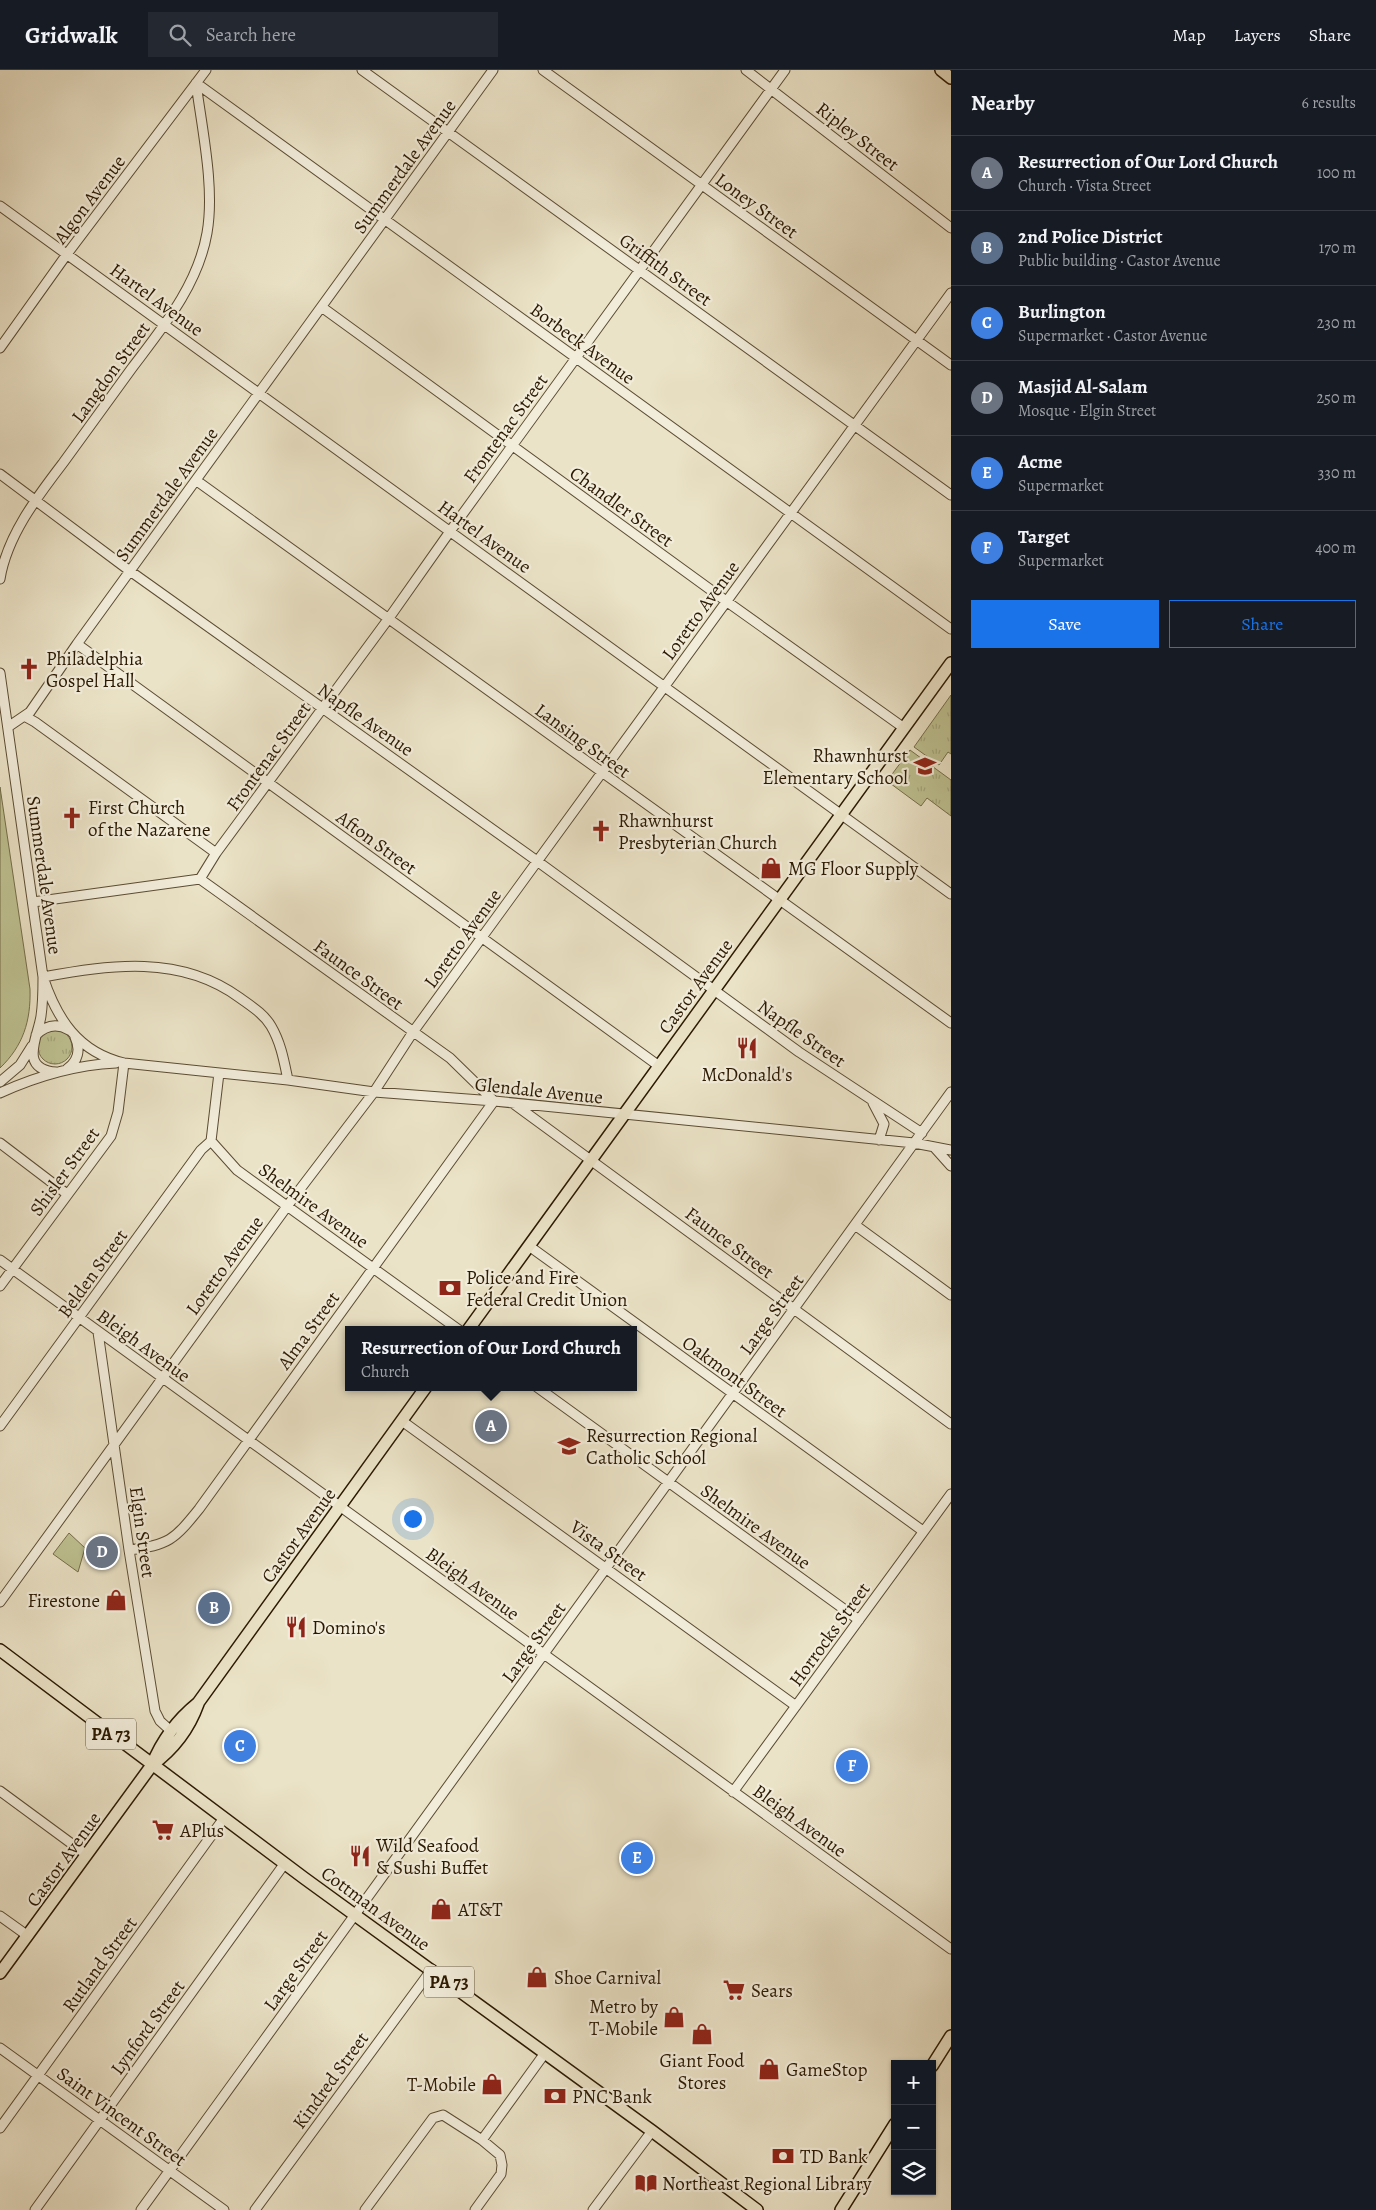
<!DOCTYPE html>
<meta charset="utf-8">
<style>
body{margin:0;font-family:Alegreya,serif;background:#242831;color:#f1f3f6}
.controls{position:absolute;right:15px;bottom:15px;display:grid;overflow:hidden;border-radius:0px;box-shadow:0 1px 4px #0004}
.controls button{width:45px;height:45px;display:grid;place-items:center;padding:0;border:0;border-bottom:1px solid #363941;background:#171b24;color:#f1f3f6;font:25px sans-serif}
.you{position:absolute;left:412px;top:1448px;width:18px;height:18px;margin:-12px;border:4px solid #fff;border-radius:50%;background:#1a73e8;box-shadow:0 0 0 8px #1a73e833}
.badge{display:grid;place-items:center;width:32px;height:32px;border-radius:50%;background:#1a73e8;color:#fff;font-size:16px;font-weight:700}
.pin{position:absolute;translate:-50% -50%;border:2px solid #fff;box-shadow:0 1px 5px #0006}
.popup{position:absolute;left:345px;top:1256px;width:292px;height:65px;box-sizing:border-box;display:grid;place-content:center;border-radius:0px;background:#171b24;filter:drop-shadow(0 1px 4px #0005);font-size:16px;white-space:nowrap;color:#9ea1a6}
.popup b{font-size:19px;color:#f1f3f6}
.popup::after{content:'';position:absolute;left:50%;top:100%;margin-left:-10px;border:10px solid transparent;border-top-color:#171b24}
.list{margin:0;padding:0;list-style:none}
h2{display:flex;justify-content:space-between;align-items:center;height:65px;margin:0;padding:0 20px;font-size:21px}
h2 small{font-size:16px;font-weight:400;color:#9ea1a6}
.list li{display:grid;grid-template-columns:32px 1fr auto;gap:15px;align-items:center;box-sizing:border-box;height:75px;padding:0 20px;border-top:1px solid #363941}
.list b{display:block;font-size:19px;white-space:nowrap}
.list p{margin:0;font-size:16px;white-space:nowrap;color:#9ea1a6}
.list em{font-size:16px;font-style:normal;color:#9ea1a6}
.actions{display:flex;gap:10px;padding:15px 20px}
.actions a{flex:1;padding:11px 0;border:1px solid #1a73e8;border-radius:0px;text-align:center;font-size:18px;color:#1a73e8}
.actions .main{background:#1a73e8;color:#fff}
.icon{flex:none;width:28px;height:28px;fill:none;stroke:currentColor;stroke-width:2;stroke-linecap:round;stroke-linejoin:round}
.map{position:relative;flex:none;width:951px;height:2140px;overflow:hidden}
header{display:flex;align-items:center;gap:30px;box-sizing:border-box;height:70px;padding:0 25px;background:#171b24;border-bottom:1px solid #363941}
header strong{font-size:24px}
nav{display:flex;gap:28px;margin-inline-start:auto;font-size:18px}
.search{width:350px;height:45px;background:#242831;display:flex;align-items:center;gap:12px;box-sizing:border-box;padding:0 18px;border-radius:0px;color:#9ea1a6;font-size:19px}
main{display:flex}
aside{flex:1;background:#171b24}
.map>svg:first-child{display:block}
.grass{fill:url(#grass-tufts);stroke:#746d4a}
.park{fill:#bec191;stroke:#746d4a}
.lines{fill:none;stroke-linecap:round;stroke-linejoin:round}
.minor-casing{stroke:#5b4c33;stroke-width:11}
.major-casing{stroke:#2b1902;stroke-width:14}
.minor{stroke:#f2eddb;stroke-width:9}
.major{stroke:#ebe3c7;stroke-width:11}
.labels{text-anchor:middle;stroke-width:4.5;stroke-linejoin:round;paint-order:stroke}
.shield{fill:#f2eddb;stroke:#675943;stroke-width:1}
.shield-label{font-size:18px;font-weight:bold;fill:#2b1902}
.street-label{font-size:19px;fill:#2b1902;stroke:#f2eddb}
.poi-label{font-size:19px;fill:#2b1902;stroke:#f2eddb;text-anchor:start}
</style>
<header>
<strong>Gridwalk</strong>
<div class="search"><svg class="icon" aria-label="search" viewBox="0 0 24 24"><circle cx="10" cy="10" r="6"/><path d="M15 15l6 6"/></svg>Search here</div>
<nav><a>Map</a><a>Layers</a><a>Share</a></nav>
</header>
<main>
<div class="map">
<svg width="951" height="2140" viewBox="0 0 951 2140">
<defs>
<pattern id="grass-tufts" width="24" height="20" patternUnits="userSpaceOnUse" patternTransform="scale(1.25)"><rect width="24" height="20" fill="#bec191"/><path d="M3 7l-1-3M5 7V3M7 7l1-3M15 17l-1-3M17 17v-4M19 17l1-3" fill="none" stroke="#a3a57b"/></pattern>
</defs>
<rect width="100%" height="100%" fill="#ebe3c7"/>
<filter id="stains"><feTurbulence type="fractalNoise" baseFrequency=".004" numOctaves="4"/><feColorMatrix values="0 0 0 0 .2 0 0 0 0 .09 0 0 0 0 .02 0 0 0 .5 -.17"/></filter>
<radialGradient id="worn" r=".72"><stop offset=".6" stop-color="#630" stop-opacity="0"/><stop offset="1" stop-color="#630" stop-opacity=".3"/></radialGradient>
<!-- grass -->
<path class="grass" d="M 951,625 L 951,684 L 948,682 L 939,695 L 914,677 Z
M 910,680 L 951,710 L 951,746 L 927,728 L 921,736 L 887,711 Z
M38 977a17 17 0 1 1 34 0a17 17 0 1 1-34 0Z"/>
<!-- park -->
<path class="park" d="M 0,717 L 30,919 C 31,951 23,976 0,998 Z
M 69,1463 L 85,1478 L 78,1502 L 53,1484 Z"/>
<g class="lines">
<!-- minor casing -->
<g class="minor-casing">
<path id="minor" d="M 362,0 L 951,425
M 543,0 L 951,295
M 746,0 L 951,158
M 196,13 L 951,559
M 0,136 L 951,824
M 323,238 L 726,531 L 904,658
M 0,278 L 67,184 L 206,0
M 0,404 L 130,501 L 537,791 L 799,982 L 922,1063
M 197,411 L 951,953
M 0,509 C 7,466 37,427 63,393 C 86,361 109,330 132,298 C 163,257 198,215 207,163 C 215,118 202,59 196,13
M 77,574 L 659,996
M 0,603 L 43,907 C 43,920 43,933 41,946 C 38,967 18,999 56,1002
M 26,647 L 35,652 L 216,783
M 8,657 L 30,642 L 77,574 L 493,0
M 200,809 L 216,783 L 389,548 L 451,460 L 785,0
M 33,832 L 200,809
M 43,907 C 57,949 78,982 124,993 L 288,1010 L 374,1022 L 494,1031 L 914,1073 L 951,1080
M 43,907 C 110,895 180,884 240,928 C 251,936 264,944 271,956 C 281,973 284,991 288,1010
M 36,965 C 46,955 57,953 69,960
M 67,999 C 78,991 81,980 75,967
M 219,1003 L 211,1071 L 237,1100 L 459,1260
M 0,1012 L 20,995 L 32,976
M 0,1023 C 37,1006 75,995 116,993
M 873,1033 L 884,1054 L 879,1070
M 514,1034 L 951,1354
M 0,1073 L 67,1124
M 934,1077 L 951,1096
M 855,1155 L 951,1225
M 529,1176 L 923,1461
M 0,1190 L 951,1879
M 0,1216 L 111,1066 L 118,1042 L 124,993
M 98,1262 L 129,1480 L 155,1641 L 160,1651 L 171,1661
M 537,1317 L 859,1550
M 402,1351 L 796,1636
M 0,1356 L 201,1080 L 211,1071
M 129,1480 C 169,1475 174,1470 199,1439 L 494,1031 L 450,988 L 200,809
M 0,1532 L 288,1135 L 374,1022 L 413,962 L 951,223
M 0,1721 L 87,1785
M 733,1722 L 951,1424
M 0,1846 L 28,1866
M 0,1978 L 224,2140
M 0,2058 L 224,1748
M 482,2070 L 545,1983
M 35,2140 L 285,1793
M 141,2140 L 951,1022
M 255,2140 L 432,1899
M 365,2140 L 433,2048 L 443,2045 L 482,2070 L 500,2085 L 502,2095 L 501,2104 L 475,2140
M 593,2140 L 652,2061"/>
</g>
<!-- major casing -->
<g class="major-casing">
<path id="major" d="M 941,0 L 951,8
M 468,1260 L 951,593
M 0,1580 L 304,1808 L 652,2061 L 757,2140
M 152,1695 C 174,1679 189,1659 198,1634
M 0,1903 L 152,1695 C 162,1670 177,1650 198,1633 L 426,1317
M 932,1996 L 951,1966
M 841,2140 L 895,2054"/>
</g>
<!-- minor -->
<use href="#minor" class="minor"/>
<!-- major -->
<use href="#major" class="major"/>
</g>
<!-- icons -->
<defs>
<g id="church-bare" transform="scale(1.725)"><path d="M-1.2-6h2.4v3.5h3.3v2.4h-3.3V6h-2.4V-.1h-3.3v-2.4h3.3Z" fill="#8f2418" stroke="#f2eddb" stroke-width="2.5" paint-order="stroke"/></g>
<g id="school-bare" transform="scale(1.725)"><path d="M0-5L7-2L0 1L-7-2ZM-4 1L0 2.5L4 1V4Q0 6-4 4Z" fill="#8f2418" stroke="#f2eddb" stroke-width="2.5" paint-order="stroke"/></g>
<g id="shop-bare" transform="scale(1.725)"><path d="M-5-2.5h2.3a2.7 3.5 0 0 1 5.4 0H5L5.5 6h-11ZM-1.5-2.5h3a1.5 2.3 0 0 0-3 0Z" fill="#8f2418" stroke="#f2eddb" stroke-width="2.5" paint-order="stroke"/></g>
<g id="restaurant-bare" transform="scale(1.725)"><path d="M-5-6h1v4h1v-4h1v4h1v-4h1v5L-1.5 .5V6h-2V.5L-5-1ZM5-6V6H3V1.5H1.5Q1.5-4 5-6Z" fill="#8f2418" stroke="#f2eddb" stroke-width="2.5" paint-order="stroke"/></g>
<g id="bank-bare" transform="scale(1.725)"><path d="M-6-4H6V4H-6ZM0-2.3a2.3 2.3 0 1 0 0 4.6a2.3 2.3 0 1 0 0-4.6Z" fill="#8f2418" stroke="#f2eddb" stroke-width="2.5" paint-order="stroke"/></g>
<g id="supermarket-bare" transform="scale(1.725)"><path d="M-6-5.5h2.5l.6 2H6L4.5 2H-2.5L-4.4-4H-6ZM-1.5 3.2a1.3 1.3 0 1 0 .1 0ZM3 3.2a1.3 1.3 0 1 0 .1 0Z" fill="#8f2418" stroke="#f2eddb" stroke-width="2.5" paint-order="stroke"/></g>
<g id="library-bare" transform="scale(1.725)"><path d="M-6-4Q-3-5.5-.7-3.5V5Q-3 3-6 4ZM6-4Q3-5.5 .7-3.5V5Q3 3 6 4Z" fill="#8f2418" stroke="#f2eddb" stroke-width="2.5" paint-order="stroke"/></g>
</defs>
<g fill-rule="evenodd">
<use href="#church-bare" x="29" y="599"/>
<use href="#school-bare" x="925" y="696"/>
<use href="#church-bare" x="72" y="748"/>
<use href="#church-bare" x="601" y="761"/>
<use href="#shop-bare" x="771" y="798"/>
<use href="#restaurant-bare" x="747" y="978"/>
<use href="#bank-bare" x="450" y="1218"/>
<use href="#school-bare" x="569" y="1376"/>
<use href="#shop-bare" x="116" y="1530"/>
<use href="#restaurant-bare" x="296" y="1557"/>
<use href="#supermarket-bare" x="163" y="1760"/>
<use href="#restaurant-bare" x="360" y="1786"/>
<use href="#shop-bare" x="441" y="1839"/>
<use href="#shop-bare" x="537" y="1907"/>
<use href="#supermarket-bare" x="734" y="1920"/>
<use href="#shop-bare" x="674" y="1947"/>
<use href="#shop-bare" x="702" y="1964"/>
<use href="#shop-bare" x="769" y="1999"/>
<use href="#shop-bare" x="492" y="2014"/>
<use href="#bank-bare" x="555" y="2026"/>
<use href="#bank-bare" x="783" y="2086"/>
<use href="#library-bare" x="646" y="2113"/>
</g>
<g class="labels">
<!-- shield labels -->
<g class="shield">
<rect x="86" y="1648.5" width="50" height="31" rx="4"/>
<rect x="424" y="1896.5" width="50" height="31" rx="4"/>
</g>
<g class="shield-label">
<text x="111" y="1670">PA 73</text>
<text x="449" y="1918">PA 73</text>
</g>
<!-- street labels -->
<g class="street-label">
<text transform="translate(858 66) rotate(38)" y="7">Ripley Street</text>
<text transform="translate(404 96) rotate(-54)" y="7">Summerdale Avenue</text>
<text transform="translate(89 129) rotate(-53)" y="7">Algon Avenue</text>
<text transform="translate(757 135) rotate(36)" y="7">Loney Street</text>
<text transform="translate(666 199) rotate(36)" y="7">Griffith Street</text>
<text transform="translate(157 229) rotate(36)" y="7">Hartel Avenue</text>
<text transform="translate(583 273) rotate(36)" y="7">Borbeck Avenue</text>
<text transform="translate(110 302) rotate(-54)" y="7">Langdon Street</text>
<text transform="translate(505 358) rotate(-54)" y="7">Frontenac Street</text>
<text transform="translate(166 424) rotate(-54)" y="7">Summerdale Avenue</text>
<text transform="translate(622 436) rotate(36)" y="7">Chandler Street</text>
<text transform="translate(485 466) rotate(36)" y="7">Hartel Avenue</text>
<text transform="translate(700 540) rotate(-54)" y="7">Loretto Avenue</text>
<text transform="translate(366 649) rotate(35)" y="7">Napfle Avenue</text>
<text transform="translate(583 670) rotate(36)" y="7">Lansing Street</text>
<text transform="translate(268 686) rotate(-54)" y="7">Frontenac Street</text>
<text transform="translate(377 772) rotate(36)" y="7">Afton Street</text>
<text transform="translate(45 805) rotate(82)" y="7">Summerdale Avenue</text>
<text transform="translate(462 868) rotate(-54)" y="7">Loretto Avenue</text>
<text transform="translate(359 904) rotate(36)" y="7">Faunce Street</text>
<text transform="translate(695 916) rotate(-54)" y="7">Castor Avenue</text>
<text transform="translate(802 963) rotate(35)" y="7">Napfle Street</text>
<text transform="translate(539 1020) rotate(6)" y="7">Glendale Avenue</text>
<text transform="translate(64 1101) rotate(-54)" y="7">Shisler Street</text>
<text transform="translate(314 1135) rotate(36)" y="7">Shelmire Avenue</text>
<text transform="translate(730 1172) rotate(37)" y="7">Faunce Street</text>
<text transform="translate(224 1195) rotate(-54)" y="7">Loretto Avenue</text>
<text transform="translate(92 1203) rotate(-54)" y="7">Belden Street</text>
<text transform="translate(771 1244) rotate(-54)" y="7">Large Street</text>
<text transform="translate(308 1260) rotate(-54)" y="7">Alma Street</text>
<text transform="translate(144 1275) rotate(36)" y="7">Bleigh Avenue</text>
<text transform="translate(735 1306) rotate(36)" y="7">Oakmont Street</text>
<text transform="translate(756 1456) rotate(36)" y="7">Shelmire Avenue</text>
<text transform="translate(143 1462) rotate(82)" y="7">Elgin Street</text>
<text transform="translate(298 1465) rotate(-54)" y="7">Castor Avenue</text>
<text transform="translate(609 1480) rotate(36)" y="7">Vista Street</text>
<text transform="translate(473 1513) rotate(36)" y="7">Bleigh Avenue</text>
<text transform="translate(829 1564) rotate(-54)" y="7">Horrocks Street</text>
<text transform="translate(533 1572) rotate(-54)" y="7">Large Street</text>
<text transform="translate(800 1750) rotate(36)" y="7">Bleigh Avenue</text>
<text transform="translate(63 1789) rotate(-54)" y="7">Castor Avenue</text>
<text transform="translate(376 1838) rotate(36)" y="7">Cottman Avenue</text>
<text transform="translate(99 1894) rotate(-54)" y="7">Rutland Street</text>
<text transform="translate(295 1900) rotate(-54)" y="7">Large Street</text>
<text transform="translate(147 1957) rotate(-54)" y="7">Lynford Street</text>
<text transform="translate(330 2010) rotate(-54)" y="7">Kindred Street</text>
<text transform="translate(122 2046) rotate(36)" y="7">Saint Vincent Street</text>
</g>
<!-- poi labels -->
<g class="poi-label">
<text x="46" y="595">Philadelphia<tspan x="46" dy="22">Gospel Hall</tspan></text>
<text x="908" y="692" text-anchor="end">Rhawnhurst<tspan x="908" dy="22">Elementary School</tspan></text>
<text x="88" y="744">First Church<tspan x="88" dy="22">of the Nazarene</tspan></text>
<text x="618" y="757">Rhawnhurst<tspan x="618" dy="22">Presbyterian Church</tspan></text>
<text x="788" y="805">MG Floor Supply</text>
<text x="747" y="1011" text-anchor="middle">McDonald's</text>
<text x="466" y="1214">Police and Fire<tspan x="466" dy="22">Federal Credit Union</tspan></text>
<text x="586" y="1372">Resurrection Regional<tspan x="586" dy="22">Catholic School</tspan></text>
<text x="100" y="1537" text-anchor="end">Firestone</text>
<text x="312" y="1564">Domino's</text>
<text x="180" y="1767">APlus</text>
<text x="376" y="1782">Wild Seafood<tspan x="376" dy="22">&amp; Sushi Buffet</tspan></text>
<text x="458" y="1846">AT&amp;T</text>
<text x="554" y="1914">Shoe Carnival</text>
<text x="751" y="1927">Sears</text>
<text x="658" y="1943" text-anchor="end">Metro by<tspan x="658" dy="22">T-Mobile</tspan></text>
<text x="702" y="1997" text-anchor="middle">Giant Food<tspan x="702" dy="22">Stores</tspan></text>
<text x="786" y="2006">GameStop</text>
<text x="476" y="2021" text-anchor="end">T-Mobile</text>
<text x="572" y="2033">PNC Bank</text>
<text x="800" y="2093">TD Bank</text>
<text x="662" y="2120">Northeast Regional Library</text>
</g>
</g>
<rect width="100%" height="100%" filter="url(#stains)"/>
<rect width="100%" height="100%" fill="url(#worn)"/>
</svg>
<div class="controls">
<button>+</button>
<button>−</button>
<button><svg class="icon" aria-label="layers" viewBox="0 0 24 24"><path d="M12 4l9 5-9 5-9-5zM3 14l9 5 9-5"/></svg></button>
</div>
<div class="you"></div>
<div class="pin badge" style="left:491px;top:1356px;background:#6b7280">A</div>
<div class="popup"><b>Resurrection of Our Lord Church</b>Church</div>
<div class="pin badge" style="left:214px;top:1538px;background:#5c6f8a">B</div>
<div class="pin badge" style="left:240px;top:1676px;background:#3f7fe0">C</div>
<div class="pin badge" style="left:102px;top:1482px;background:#6b7280">D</div>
<div class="pin badge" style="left:637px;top:1788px;background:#3f7fe0">E</div>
<div class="pin badge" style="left:852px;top:1696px;background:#3f7fe0">F</div>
</div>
<aside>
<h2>Nearby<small>6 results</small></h2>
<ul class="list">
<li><span class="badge" style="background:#6b7280">A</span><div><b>Resurrection of Our Lord Church</b><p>Church · Vista Street</p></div><em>100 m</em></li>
<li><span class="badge" style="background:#5c6f8a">B</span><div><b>2nd Police District</b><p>Public building · Castor Avenue</p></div><em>170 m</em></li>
<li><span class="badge" style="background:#3f7fe0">C</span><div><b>Burlington</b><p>Supermarket · Castor Avenue</p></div><em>230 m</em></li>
<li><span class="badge" style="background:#6b7280">D</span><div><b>Masjid Al-Salam</b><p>Mosque · Elgin Street</p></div><em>250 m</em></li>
<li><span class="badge" style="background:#3f7fe0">E</span><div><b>Acme</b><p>Supermarket</p></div><em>330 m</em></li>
<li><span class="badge" style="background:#3f7fe0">F</span><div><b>Target</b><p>Supermarket</p></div><em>400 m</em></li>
</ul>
<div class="actions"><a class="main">Save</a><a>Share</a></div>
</aside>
</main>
